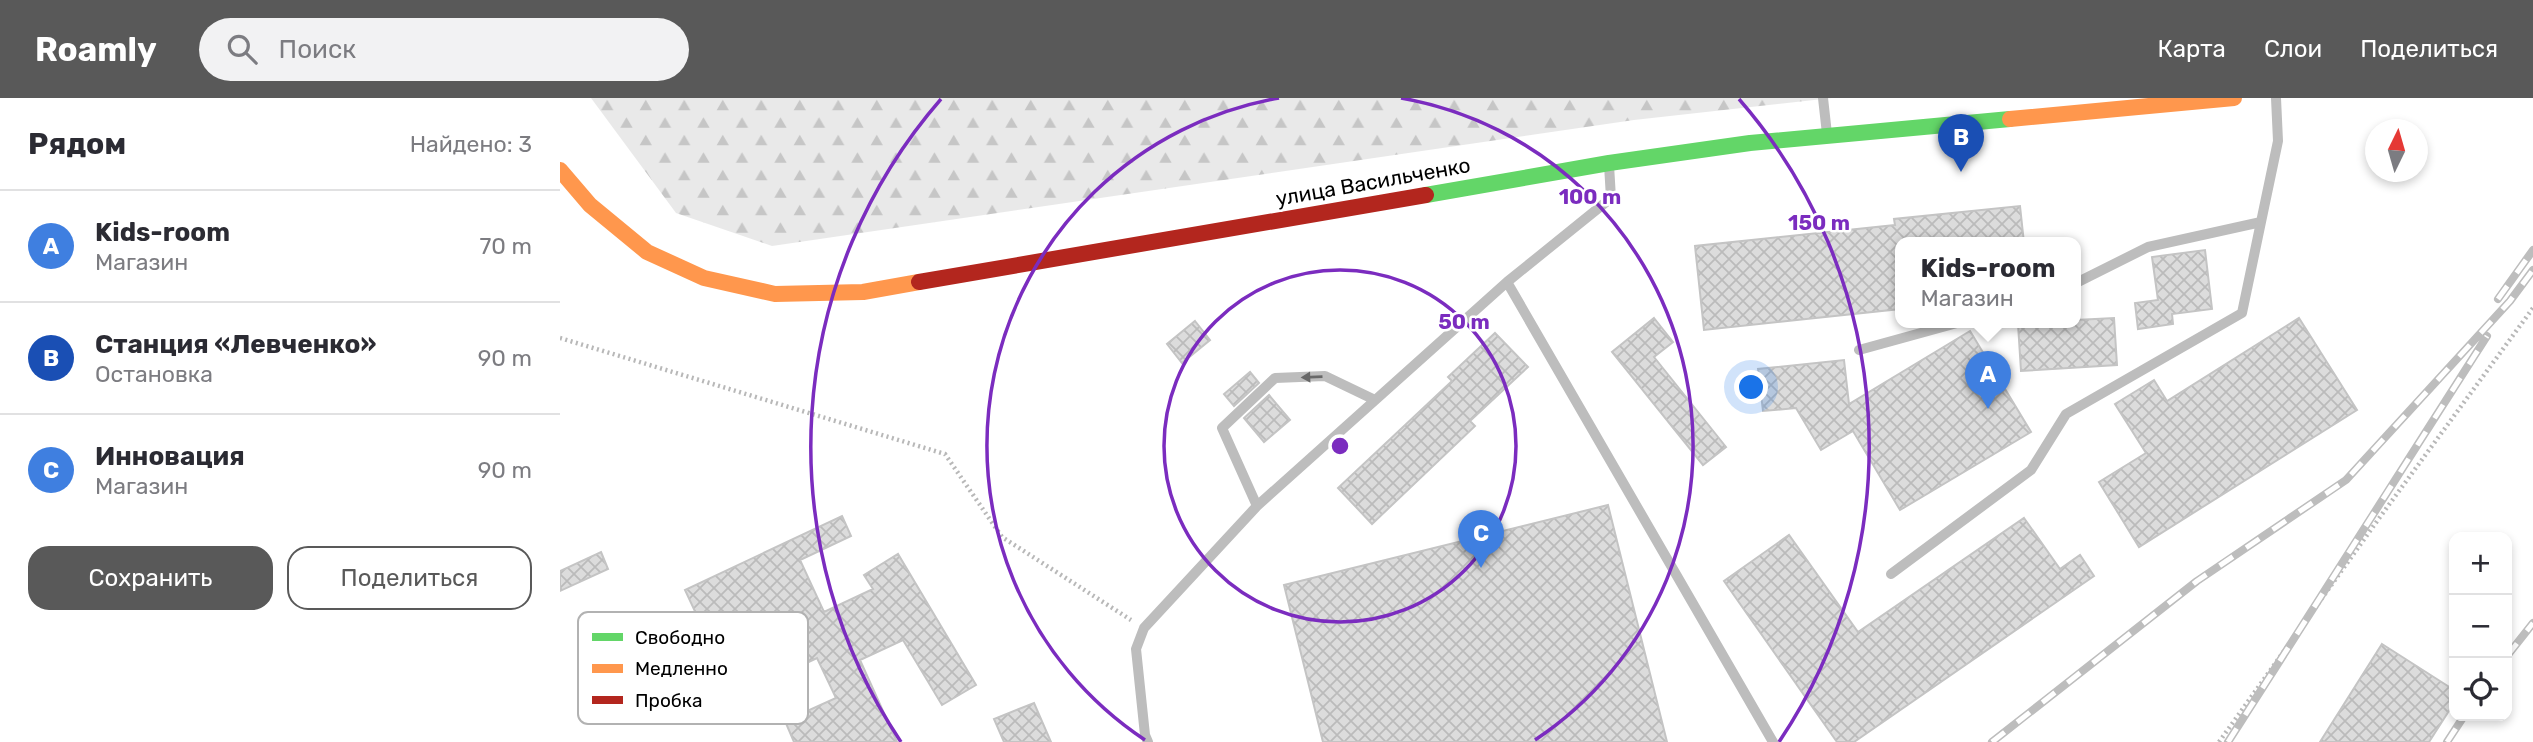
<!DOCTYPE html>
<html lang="ru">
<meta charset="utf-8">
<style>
body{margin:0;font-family:Rubik,sans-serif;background:#f2f2f3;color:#2b2b33}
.controls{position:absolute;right:21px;bottom:21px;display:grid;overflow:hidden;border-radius:14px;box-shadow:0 4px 10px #0003}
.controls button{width:63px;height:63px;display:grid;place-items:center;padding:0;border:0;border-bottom:2px solid #e1e1e2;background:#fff;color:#2b2b33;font:35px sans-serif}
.compass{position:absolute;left:1805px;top:21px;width:63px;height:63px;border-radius:50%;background:#fff;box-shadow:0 4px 10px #0003;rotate:5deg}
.you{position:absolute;left:1192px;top:290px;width:24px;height:24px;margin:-18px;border:5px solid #fff;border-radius:50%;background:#1a73e8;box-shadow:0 0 0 10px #1a73e833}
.badge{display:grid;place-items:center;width:46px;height:46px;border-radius:50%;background:#595959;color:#fff;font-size:23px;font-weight:700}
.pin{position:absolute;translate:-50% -58px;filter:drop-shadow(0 2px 4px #0008)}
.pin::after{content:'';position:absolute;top:37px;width:24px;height:21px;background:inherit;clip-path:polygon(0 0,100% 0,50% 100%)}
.popup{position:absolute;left:1335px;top:139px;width:186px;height:91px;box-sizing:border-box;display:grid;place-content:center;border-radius:14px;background:#fff;filter:drop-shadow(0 2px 5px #0005);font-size:23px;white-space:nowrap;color:#7c7c81}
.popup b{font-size:26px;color:#2b2b33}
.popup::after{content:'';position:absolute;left:50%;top:100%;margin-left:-14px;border:14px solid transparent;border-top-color:#fff}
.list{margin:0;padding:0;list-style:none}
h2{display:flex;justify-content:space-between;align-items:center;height:91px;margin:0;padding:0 28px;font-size:30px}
h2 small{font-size:23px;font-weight:400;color:#7c7c81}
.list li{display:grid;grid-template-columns:46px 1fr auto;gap:21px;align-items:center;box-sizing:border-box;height:112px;padding:0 28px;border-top:2px solid #e1e1e2}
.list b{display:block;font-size:26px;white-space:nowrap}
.list p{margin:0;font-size:23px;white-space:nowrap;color:#7c7c81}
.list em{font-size:23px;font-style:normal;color:#7c7c81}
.actions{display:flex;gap:14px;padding:21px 28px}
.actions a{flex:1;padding:16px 0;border:2px solid #595959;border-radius:21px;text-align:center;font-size:24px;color:#595959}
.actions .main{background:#595959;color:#fff}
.icon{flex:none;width:38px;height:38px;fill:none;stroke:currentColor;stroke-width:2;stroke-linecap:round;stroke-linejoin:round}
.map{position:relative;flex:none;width:1973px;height:644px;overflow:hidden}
header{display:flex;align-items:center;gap:42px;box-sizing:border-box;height:98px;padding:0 35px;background:#595959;color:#fff}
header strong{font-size:33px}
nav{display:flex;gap:38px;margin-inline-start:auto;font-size:24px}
.search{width:490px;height:63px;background:#f2f2f3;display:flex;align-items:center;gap:18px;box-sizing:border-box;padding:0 24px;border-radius:38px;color:#7c7c81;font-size:26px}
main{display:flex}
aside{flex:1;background:#fff}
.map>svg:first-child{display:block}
.forest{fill:url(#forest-firs)}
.building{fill:url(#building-cross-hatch);stroke:#c4c4c4;stroke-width:2}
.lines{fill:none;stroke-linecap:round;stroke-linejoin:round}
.path{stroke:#b8b8b8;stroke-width:4.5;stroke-dasharray:2 3.5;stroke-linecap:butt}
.lane{stroke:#bdbdbd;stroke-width:10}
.fast{stroke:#63d668;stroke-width:16}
.slow{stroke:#ff974d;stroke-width:16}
.jam{stroke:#b3261e;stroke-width:16}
.rail-casing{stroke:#bdbdbd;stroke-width:8}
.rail{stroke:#fff;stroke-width:5;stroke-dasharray:16;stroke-linecap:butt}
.oneway{fill:#686868}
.ring{fill:none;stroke:#7b2cbf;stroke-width:3.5}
.labels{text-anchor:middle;stroke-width:5;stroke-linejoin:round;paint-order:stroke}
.street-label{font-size:21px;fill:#000;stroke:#fff}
.key{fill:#fff;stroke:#b2b2b2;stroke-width:2}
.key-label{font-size:19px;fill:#000}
.centre{fill:#7b2cbf;stroke:#fff;stroke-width:3.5}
.ring-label{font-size:21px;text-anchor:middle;font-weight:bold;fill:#7b2cbf;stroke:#fff;stroke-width:5;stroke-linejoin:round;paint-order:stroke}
</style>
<header>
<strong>Roamly</strong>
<div class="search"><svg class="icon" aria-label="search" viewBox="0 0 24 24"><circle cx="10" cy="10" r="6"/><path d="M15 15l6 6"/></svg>Поиск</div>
<nav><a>Карта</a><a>Слои</a><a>Поделиться</a></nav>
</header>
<main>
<aside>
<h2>Рядом<small>Найдено: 3</small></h2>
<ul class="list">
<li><span class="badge" style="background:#3f7fe0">A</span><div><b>Kids-room</b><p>Магазин</p></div><em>70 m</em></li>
<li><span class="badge" style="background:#1a4fb4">B</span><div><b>Станция «Левченко»</b><p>Остановка</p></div><em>90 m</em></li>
<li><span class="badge" style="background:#3f7fe0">C</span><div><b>Инновация</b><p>Магазин</p></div><em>90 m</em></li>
</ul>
<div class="actions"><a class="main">Сохранить</a><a>Поделиться</a></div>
</aside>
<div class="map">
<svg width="1973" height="644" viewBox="0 0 1973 644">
<defs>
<pattern id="forest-firs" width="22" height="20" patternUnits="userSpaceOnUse" patternTransform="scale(1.75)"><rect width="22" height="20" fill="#e9e9e9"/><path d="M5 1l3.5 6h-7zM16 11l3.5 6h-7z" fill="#c6c6c6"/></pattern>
<pattern id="building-cross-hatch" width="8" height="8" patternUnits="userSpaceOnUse" patternTransform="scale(1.75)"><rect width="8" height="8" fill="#dcdcdc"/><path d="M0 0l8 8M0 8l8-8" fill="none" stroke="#bbb"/></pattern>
</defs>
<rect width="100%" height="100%" fill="#fff"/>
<!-- forest -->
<path class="forest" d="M 31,0 L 1272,0 L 1074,22 L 212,148 L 116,115 Z"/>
<!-- building -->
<path class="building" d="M 1460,108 L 1464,145 L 1340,145 L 1340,211 L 1144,232 L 1135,148 L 1335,127 L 1334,121 Z
M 1645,152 L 1652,211 L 1612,216 L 1613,226 L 1578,231 L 1575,205 L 1598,202 L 1592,159 Z
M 1094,220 L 1113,244 L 1094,259 L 1166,349 L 1143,367 L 1052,254 Z
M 1554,220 L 1557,267 L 1461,273 L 1458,226 L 1516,225 L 1516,222 Z
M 1739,220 L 1797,312 L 1579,449 L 1539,384 L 1586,355 L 1555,306 L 1594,282 L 1607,303 Z
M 635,223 L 650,242 L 622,265 L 607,246 Z
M 1410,233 L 1471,334 L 1340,412 L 1293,333 L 1261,352 L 1236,310 L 1203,313 L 1198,271 L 1284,262 L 1289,306 Z
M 935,235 L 968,269 L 910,323 L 915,328 L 812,426 L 778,390 L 892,283 L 888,279 Z
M 690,274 L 699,285 L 674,308 L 664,296 Z
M 709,297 L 730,322 L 704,344 L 684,320 Z
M 1048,407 L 1107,644 L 763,644 L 724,487 Z
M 282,418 L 291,438 L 240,462 L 264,514 L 313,491 L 304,477 L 338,456 L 416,587 L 382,607 L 343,542 L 300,562 L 337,644 L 234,644 L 225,623 L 276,600 L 257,560 L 175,599 L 125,492 Z
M 1464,420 L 1500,471 L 1520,457 L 1534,478 L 1294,644 L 1277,644 L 1164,483 L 1229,437 L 1298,534 Z
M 41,454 L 48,471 L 0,493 L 0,473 Z
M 1822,546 L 1894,592 L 1894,605 L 1869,644 L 1760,644 Z
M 474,605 L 491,644 L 444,644 L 434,621 Z"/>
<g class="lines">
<!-- path -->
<path class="path" d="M 0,240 L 385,356 L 442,439 L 571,522
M 1659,644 L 1820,419 L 1973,210"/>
<!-- lane -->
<path class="lane" d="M 1263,0 L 1267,36
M 947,184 L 1213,644
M 1516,185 L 1588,149 L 1701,124 L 1718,43 L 1716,0
M 1299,252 L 1397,225
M 697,408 L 662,330 L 715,280 L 765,278 L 815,302
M 1331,476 L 1471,372 L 1506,316 L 1682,215 L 1701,124
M 588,644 L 585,637 L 576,551 L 584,530 L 697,408 L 947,184 L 1051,100 L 1049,67"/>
<!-- fast -->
<path class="fast" d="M 866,97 L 1049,65 L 1190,45 L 1450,21"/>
<!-- slow -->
<path class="slow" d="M 1450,21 L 1674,0
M 0,72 L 30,107 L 87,154 L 144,180 L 215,196 L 303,194 L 359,184"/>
<!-- jam -->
<path class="jam" d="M 359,184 L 866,97"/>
<!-- rail casing -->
<g class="rail-casing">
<path id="rail" d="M 1938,201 L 1973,152
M 1947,558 L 1973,525
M 1432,644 L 1637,483 L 1786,382 L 1950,203 L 1973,172
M 1668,644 L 1927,238
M 1887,644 L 1904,618"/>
</g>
<!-- rail -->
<use href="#rail" class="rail"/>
</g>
<!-- one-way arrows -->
<defs><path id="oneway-solid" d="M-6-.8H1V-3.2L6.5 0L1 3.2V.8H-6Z" transform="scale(1.75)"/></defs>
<use class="oneway" href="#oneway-solid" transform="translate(752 279) rotate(178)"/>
<!-- distance rings -->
<g class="ring">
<circle cx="780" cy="348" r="176"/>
<path d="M585 642A353 353 0 0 1 719 0M841 0A353 353 0 0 1 975 642"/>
<path d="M341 644A529 529 0 0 1 381 1M1179 1A529 529 0 0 1 1219 644"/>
</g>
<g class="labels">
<!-- street labels -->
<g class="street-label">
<text transform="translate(813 84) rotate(-10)" y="7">улица Васильченко</text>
</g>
</g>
<!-- legend -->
<rect x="18" y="514" width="230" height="112" rx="10" class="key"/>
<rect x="32" y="535" width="31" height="8" fill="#63d668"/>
<rect x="32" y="566" width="31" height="9" fill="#ff974d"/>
<rect x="32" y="598" width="31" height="8" fill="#b3261e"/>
<g class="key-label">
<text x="75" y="546">Свободно</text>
<text x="75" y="577">Медленно</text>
<text x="75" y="609">Пробка</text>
</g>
<circle cx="780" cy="348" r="10" class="centre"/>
<g class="ring-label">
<text x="1030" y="106">100 m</text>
<text x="1259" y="132">150 m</text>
<text x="904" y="231">50 m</text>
</g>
</svg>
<div class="controls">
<button>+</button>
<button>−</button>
<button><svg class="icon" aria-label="locate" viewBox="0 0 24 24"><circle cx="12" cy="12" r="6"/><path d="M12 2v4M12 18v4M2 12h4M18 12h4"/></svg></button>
</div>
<svg class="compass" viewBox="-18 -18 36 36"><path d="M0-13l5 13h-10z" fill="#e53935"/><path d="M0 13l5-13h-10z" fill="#7c7c81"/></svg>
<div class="you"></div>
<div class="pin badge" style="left:1428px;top:311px;background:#3f7fe0">A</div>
<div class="popup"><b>Kids-room</b>Магазин</div>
<div class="pin badge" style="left:1401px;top:74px;background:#1a4fb4">B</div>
<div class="pin badge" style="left:921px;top:470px;background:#3f7fe0">C</div>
</div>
</main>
